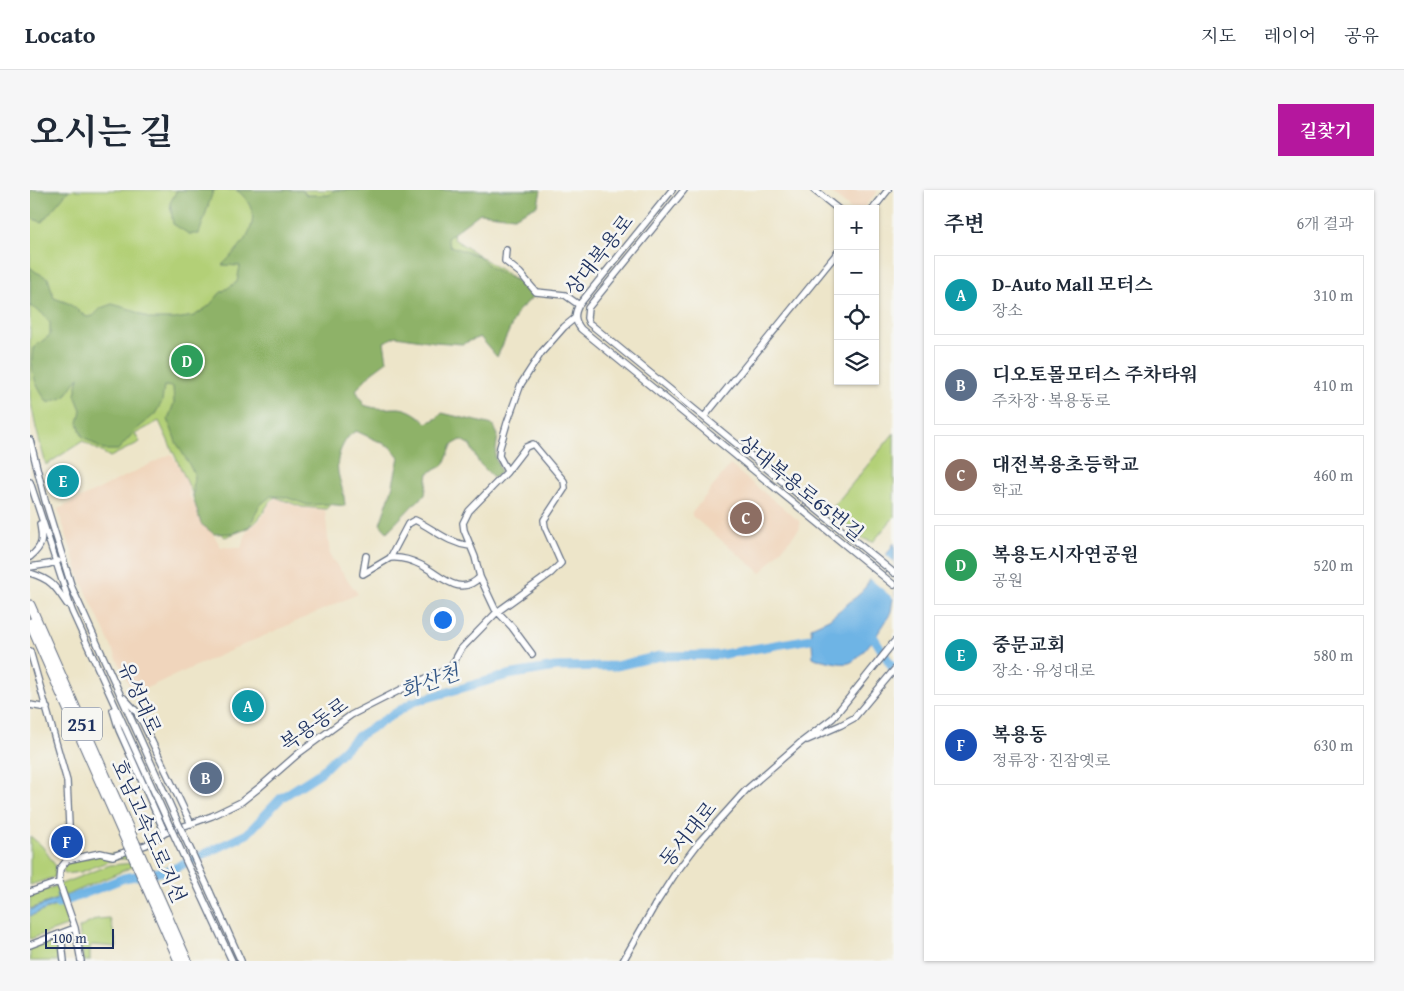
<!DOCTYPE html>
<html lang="ko">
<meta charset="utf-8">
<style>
body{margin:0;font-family:"Gentium Book Plus","Noto Serif KR",serif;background:#f6f6f7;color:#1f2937}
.controls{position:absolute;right:15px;top:15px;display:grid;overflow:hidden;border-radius:0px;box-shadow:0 1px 4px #0004}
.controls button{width:45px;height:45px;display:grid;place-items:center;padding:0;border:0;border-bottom:1px solid #e0e1e3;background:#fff;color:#1f2937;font:25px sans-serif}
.scale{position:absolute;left:15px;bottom:12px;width:69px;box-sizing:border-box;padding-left:5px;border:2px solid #1b2f5e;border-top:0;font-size:14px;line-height:18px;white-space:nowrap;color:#1b2f5e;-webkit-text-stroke:4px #f6f6f2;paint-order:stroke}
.you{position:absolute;left:412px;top:429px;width:18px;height:18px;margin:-12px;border:4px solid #fff;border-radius:50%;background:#1a73e8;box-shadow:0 0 0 8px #1a73e833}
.badge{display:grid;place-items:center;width:32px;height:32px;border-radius:50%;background:#b5179e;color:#fff;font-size:16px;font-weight:700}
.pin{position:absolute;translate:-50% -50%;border:2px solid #fff;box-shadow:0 1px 5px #0006}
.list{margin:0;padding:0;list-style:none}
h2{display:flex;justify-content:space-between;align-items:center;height:65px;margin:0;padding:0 20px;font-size:21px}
h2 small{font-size:16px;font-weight:400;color:#747a83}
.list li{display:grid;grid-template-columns:32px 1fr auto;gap:15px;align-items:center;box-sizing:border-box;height:80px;margin:0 10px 10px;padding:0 10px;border:1px solid #e0e1e3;border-radius:0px}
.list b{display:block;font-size:19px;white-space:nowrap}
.list p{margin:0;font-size:16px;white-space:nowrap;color:#747a83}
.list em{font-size:16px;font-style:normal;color:#747a83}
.icon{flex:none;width:28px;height:28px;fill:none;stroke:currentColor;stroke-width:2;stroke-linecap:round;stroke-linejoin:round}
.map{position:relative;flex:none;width:864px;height:771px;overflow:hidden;border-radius:0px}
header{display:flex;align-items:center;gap:30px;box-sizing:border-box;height:70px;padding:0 25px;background:#fff;border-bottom:1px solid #e0e1e3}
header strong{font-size:24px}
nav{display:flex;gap:28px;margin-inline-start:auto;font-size:18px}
.intro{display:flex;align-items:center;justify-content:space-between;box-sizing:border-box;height:120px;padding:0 30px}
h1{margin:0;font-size:35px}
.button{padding:12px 22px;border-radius:0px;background:#b5179e;color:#fff;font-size:18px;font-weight:700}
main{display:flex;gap:30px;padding:0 30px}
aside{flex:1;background:#fff;border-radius:0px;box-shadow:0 1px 4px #0004}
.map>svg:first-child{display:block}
.built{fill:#f0d5bc}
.green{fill:#b3d077;stroke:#67806a}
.forest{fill:#8eb268;stroke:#547063}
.water{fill:#6eb4e5;stroke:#4472a2}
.pier{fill:#ede5c9}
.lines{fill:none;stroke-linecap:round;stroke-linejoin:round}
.river{stroke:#6eb4e5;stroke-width:9}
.minor-casing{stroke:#646f83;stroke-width:8}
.highway-casing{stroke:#646f83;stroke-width:11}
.minor{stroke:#fff;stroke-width:5.5}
.highway{stroke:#fff;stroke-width:9}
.minor-bridge-casing{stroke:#646f83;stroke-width:8;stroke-linecap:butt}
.highway-bridge-casing{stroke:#646f83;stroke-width:11;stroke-linecap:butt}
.minor-bridge{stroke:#fff;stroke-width:5.5}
.highway-bridge{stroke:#fff;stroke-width:9}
.labels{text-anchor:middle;stroke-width:5;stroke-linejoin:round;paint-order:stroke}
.shield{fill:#f6f6f2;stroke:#5d6b8a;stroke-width:1}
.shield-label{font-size:19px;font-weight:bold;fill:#1b2f5e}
.street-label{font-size:20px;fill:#1b2f5e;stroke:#f6f6f2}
.water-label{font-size:21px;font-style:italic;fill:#345786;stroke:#f6f6f2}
</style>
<header>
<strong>Locato</strong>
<nav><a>지도</a><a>레이어</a><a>공유</a></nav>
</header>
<div class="intro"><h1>오시는 길</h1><a class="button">길찾기</a></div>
<main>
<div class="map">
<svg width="864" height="771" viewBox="0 0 864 771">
<rect width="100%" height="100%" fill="#f6f6f2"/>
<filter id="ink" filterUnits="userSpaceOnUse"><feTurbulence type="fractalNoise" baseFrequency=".02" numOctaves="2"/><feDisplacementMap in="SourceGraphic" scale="10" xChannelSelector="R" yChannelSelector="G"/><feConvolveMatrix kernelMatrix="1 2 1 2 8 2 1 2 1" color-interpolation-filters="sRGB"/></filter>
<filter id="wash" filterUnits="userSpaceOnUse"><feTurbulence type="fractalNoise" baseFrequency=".0096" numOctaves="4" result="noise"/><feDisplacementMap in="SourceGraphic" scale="20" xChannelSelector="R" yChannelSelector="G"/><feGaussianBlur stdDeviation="1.12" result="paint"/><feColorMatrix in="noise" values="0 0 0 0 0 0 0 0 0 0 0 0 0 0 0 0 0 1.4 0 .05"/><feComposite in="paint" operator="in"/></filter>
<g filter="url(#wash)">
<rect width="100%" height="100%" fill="#ede5c9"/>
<!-- built -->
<path class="built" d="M 798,0 L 847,0 L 847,2 L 832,19 L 821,19 Z
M 141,264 L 157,288 L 159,306 L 191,357 L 211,358 L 217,341 L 231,329 L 240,313 L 246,308 L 271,318 L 295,320 L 300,366 L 328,404 L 103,504 L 50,388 L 28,319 Z
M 700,275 L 769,331 L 770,338 L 731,383 L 662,326 L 662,323 Z"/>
<!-- green -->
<path class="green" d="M 0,0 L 507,0 L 442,17 L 423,42 L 424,49 L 507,104 L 464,138 L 360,136 L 321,153 L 328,237 L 317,244 L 300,272 L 311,304 L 296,319 L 272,317 L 245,307 C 238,312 236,319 230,327 C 222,339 208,342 195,347 L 175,331 L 129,231 L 105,244 L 110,252 L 80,267 L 53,251 L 16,275 L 6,238 L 0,208 Z
M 864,243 L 864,327 L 843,352 L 834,349 L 799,322 Z
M 0,646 L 12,656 L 25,675 L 25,687 L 0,695 Z
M 99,663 L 101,669 L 85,669 L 51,682 L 35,684 L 33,680 L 37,672 L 70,665 Z
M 104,673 L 104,676 L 42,703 L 0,719 L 0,706 L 80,675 Z
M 33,713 L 42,734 L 0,749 L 0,726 Z
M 80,728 L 87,757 L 62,755 L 60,757 L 60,771 L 53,771 L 49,738 L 67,729 Z
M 23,749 L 30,753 L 31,771 L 0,771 L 0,757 Z"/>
<!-- forest -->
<path class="forest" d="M 0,0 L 39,0 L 12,32 L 0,28 Z
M 147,0 L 185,0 L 183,1 L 169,44 L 159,44 L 143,34 L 140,13 Z
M 206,0 L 272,0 L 277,5 L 299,5 L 304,0 L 511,0 L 508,15 L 484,27 L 450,23 L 417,48 L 420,56 L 449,66 L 460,77 L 489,92 L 505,105 L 488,121 L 467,167 L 450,147 L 432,154 L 405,152 L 366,146 L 354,152 L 357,171 L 341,183 L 326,200 L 334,215 C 348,220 355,218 369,218 C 380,219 389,226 397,233 L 407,228 L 412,223 L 463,235 L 468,245 L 465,267 L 471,282 L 464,288 L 449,273 L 440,255 L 431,250 L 422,255 L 414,275 L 398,283 L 395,305 L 383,315 L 357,342 L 350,334 L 362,299 L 369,267 L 361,257 L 326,241 C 319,245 317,248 313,255 C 300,280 314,292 315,316 L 297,314 L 278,315 L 255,307 L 241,306 L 229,316 L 220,336 L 204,343 L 184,344 L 171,334 L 163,307 L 164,283 L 146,252 L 138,229 L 144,213 L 143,197 L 134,196 L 132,212 L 125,224 L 105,241 L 88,260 L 73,260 L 52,246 L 48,233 L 51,220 L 45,205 L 49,187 L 35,207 L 18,213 C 4,194 0,181 3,158 L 20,145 L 20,133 L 12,123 L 0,116 L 0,77 L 6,82 L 18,88 L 24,108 L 38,113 L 57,127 L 63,126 L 71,118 L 82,114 L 100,119 L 120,129 L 145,129 L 164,126 L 179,116 L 190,103 L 207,92 L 210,76 L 192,75 C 208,59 234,35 217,11 C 214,6 211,3 206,0 Z"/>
<!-- water -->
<path class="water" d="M 864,353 L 864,406 C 862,411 862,416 861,421 C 858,432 829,471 819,473 C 810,475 796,470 787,469 L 783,467 L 781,437 L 799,429 L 832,402 Z
M 30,703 L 34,712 L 0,726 L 0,720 L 28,709 L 26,704 Z"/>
<!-- pier -->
<path class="pier" d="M 854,363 L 864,372 L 864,409 L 838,387 Z"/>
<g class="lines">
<!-- river -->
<path class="river" d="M 838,438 L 864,480
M 28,714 L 94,688 L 141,680 L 217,644 L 251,608 L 290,583 L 327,547 L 383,512 L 478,485 L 525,477 L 586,476 L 630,466 L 689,465 L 792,447"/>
</g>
</g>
<g filter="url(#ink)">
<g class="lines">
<!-- minor casing -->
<g class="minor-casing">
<path id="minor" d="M 642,0 L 549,115 C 544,124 544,130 551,139 L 864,395
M 654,0 L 558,118 L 557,128 L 559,133 L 864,383
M 784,0 L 808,19
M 843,19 L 858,0
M 476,60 L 475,71 L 490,83 L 506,102 L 535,105 L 549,115
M 674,227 L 808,62
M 0,250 L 15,310 L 42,398 L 145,626
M 0,292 L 42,421 L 137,630
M 336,366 L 333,384 L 360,368 C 370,367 381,370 391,375 C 410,384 429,409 450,387
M 0,367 C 13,356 13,350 10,334
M 360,368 L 378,334 L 385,330 C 404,339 417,353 440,356
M 0,377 L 19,374 L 28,371
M 0,383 C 22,390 25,396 37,414
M 0,461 L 37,591 L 40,658 L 37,670 L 30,679 L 29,692 L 45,738 L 51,771
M 502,464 L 482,437 L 465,419 L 450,387 L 445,367 L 434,340 L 433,333 L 439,321 L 476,283 L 477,281 L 469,266 L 470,257 L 477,233 L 491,194 L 511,163 L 534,137 L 545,128
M 94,508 L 106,521 L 113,533 L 161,634
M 0,515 L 17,518
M 83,520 L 89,540 L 135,643
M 777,550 L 811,535 L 824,528 L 864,480
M 37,670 L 70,663 L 83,666 L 116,655 L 135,643 L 182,626 L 211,612 L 230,597 L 269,563 L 321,525 L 384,493 L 420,479 L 431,459 L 467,422 L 521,383 L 531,373 L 515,337 L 514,330 L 535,298 L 534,291 L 503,254 L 496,257 L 476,283
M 0,702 L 29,692
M 180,702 L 211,771
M 172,706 L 202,771
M 31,744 L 34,771
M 0,755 L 45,738
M 593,771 L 625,715 L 645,684 L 670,651 L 716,600 L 769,554 L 803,528 L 864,452"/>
</g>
<!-- highway casing -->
<g class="highway-casing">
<path id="highway" d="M 0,415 L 105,653
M 0,433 L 98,655
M 136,723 L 157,771
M 129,725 L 149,771"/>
</g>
<!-- minor -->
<use href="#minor" class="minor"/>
<!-- highway -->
<use href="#highway" class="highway"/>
<!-- minor-bridge casing -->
<g class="minor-bridge-casing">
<path id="minor-bridge" d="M 145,626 L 180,702
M 137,630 L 172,706"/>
</g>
<!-- highway-bridge casing -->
<g class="highway-bridge-casing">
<path id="highway-bridge" d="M 105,653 L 136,723
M 98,655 L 129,725"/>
</g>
<!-- minor-bridge -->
<use href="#minor-bridge" class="minor-bridge"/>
<!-- highway-bridge -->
<use href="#highway-bridge" class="highway-bridge"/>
</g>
</g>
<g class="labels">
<!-- shield labels -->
<rect class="shield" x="32" y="517.5" width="40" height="33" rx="4"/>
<g class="shield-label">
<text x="52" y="541">251</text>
</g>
<!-- street labels -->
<g class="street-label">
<text transform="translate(569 65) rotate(-52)" y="7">상대복용로</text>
<text transform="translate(771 298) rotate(39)" y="7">상대복용로65번길</text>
<text transform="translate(110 508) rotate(66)" y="7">유성대로</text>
<text transform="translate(284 534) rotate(-35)" y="7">복용동로</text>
<text transform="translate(119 641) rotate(66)" y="7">호남고속도로지선</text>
<text transform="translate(658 644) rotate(-51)" y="7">동서대로</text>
</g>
<!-- water labels -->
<g class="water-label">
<text transform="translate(400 492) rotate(-20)" y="7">화산천</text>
</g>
</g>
</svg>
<div class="controls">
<button>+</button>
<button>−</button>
<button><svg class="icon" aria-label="locate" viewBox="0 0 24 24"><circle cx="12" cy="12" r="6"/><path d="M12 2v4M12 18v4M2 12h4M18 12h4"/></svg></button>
<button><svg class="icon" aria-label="layers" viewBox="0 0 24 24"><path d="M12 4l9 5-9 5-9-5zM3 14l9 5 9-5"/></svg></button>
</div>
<div class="scale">100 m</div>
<div class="you"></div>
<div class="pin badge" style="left:218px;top:516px;background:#0f9aa8">A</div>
<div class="pin badge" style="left:176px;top:588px;background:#5c6f8a">B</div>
<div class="pin badge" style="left:716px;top:328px;background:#8d6e63">C</div>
<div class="pin badge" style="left:157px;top:171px;background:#2e9e5b">D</div>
<div class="pin badge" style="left:33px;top:291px;background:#0f9aa8">E</div>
<div class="pin badge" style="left:37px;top:652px;background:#1a4fb4">F</div>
</div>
<aside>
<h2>주변<small>6개 결과</small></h2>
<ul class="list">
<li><span class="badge" style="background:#0f9aa8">A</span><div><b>D-Auto Mall 모터스</b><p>장소</p></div><em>310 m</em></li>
<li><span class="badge" style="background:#5c6f8a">B</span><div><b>디오토몰모터스 주차타워</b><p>주차장 · 복용동로</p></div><em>410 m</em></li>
<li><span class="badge" style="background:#8d6e63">C</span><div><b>대전복용초등학교</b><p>학교</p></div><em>460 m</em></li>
<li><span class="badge" style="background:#2e9e5b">D</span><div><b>복용도시자연공원</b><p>공원</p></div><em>520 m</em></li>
<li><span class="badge" style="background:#0f9aa8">E</span><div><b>중문교회</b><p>장소 · 유성대로</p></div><em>580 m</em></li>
<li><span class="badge" style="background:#1a4fb4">F</span><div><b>복용동</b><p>정류장 · 진잠옛로</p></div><em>630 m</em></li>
</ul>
</aside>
</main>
